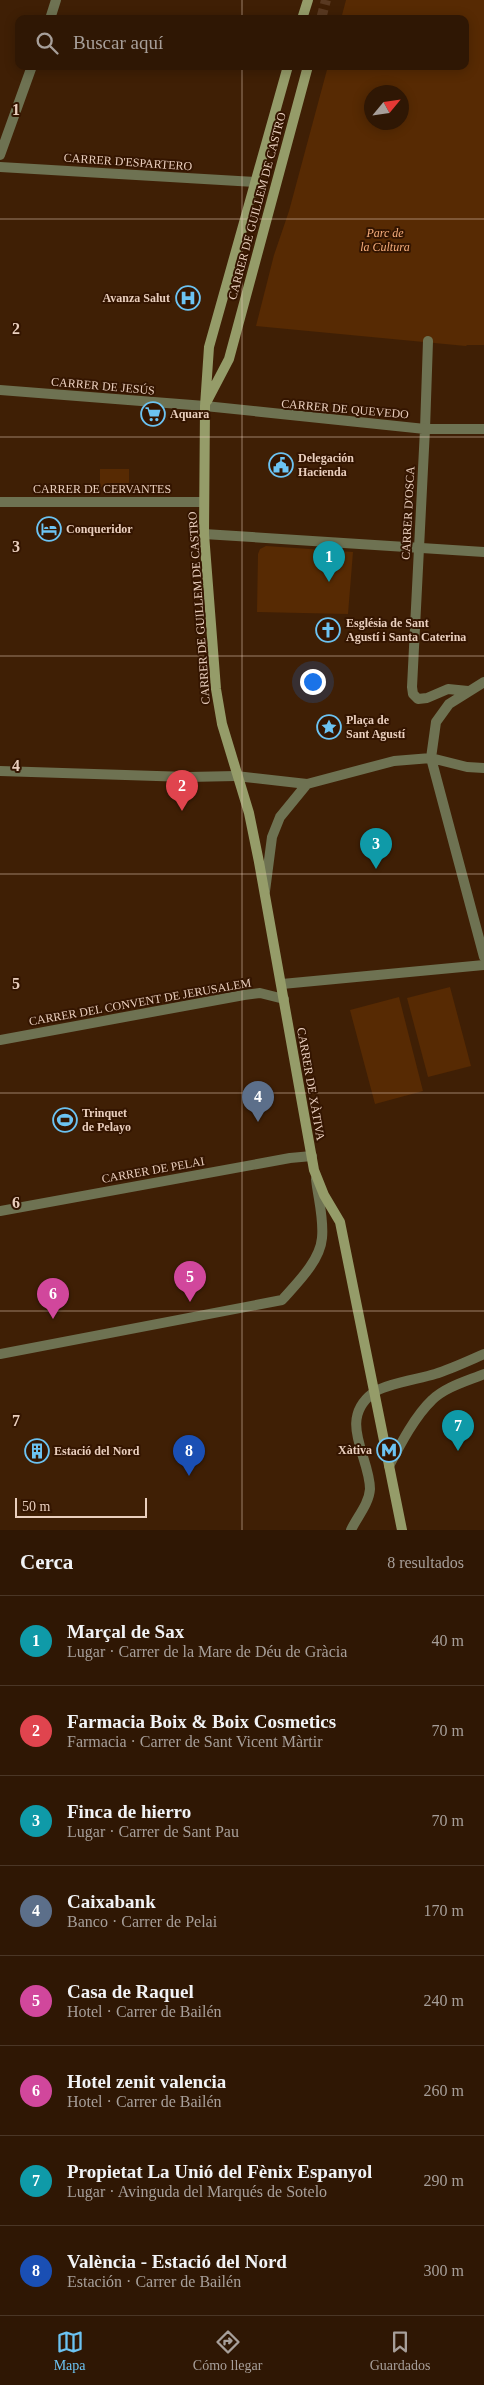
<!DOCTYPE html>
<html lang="es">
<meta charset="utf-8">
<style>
body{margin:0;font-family:"Times New Roman",serif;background:#3b2413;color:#f1f3f6}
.compass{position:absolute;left:364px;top:85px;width:45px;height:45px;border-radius:50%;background:#2f1704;box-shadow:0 2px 12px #0003;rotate:61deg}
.scale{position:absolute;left:15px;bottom:12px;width:132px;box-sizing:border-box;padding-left:5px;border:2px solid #eacfbe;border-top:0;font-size:14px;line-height:18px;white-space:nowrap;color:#eacfbe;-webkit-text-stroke:4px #341500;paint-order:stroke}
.you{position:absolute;left:312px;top:681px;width:18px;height:18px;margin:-12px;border:4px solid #fff;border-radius:50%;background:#1a73e8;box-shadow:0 0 0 8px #1a73e833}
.badge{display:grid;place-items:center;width:32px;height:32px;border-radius:50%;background:#6cc3f2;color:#fff;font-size:16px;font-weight:700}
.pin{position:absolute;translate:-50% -41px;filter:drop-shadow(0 1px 2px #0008)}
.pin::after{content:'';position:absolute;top:26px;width:18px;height:15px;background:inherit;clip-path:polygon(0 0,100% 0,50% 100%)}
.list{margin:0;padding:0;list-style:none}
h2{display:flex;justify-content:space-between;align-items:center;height:65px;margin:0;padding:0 20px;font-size:21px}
h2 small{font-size:16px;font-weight:400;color:#a79f9a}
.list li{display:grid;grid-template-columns:32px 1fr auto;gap:15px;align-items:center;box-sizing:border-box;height:90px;padding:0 20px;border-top:1px solid #4a3626}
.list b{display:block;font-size:19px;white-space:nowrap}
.list p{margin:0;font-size:16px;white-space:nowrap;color:#a79f9a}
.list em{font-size:16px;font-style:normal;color:#a79f9a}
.icon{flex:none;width:28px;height:28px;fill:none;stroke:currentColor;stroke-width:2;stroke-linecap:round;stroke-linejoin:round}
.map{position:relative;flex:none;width:484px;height:1530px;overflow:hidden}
.search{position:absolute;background:#2f1704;box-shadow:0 2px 12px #0003;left:15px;right:15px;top:15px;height:55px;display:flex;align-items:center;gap:12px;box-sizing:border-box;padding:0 18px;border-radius:10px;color:#a79f9a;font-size:19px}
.sheet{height:785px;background:#2f1704}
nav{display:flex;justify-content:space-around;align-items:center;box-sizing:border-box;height:70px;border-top:1px solid #4a3626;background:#2f1704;font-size:14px;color:#a79f9a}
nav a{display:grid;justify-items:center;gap:2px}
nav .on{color:#6cc3f2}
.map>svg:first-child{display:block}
.green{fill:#572a03;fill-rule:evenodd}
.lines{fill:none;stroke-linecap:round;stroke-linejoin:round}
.secondary-tunnel{stroke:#593921;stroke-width:10;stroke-dasharray:10 5;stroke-linecap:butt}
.pedestrian{stroke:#6e7252;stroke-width:10}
.minor{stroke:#6e7252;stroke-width:10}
.tertiary{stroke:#6e7252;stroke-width:10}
.secondary{stroke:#959c69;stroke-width:10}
.grid{fill:none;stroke:#eacfbe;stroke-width:1;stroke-opacity:0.55}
.labels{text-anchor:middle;stroke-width:4;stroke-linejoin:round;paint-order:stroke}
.street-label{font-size:12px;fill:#eacfbe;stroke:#341500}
.park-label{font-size:12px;font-style:italic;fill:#f6ad7b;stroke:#341500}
.poi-label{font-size:12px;font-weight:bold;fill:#eacfbe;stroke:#341500;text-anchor:start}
.grid-label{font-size:16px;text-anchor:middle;font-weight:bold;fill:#eacfbe;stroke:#341500;stroke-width:4;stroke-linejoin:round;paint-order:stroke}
</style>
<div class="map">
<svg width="484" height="1530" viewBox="0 0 484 1530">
<rect width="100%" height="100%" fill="#3f1f05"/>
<!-- green -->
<path class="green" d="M 346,0 L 484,0 L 484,345 L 467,345 L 466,346 L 256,326 L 274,255 L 289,211 L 328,66 L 465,66 L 465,19 L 341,19 ZM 372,92 L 402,92 L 402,122 L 372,122 Z
M 100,469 L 129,469 L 129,488 L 100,487 Z
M 266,546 L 353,552 L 348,614 L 257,612 L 258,554 L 260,549 Z
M 450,987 L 471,1066 L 428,1077 L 407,998 Z
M 399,997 L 423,1091 L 375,1104 L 350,1010 Z"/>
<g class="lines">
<!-- secondary-tunnel -->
<path class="secondary-tunnel" d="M 321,19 L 326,0"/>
<!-- pedestrian -->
<path class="pedestrian" d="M 425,429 L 428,341
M 0,502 L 204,502
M 204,534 L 484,552
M 282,984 L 484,965"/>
<!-- minor -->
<path class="minor" d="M 50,19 L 56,0
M 0,155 L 32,66
M 0,167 L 255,182
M 205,406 L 425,429 L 484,429
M 425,429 L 412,687 L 413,694 L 418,699 L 427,698 L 448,689 L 468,691
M 484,682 L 449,704 L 436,722 L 431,758 L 484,957
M 236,776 L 307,784 L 394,761 L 431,758 L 467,767 L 484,768
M 265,891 L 272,837 L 280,817 L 307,784
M 0,1040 L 244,995 L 260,993 L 284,999
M 0,1211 L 290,1158 L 312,1156
M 0,1354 L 282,1300 C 297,1283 320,1261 322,1238 C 324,1218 318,1198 316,1179
M 389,1466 C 400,1445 415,1416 432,1400 C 445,1387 467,1381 484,1374
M 351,1530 C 357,1517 369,1504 370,1489 C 370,1457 337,1420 373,1393 C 384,1384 419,1379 435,1374 C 451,1369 468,1361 484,1354"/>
<!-- tertiary -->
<path class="tertiary" d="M 0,390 L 205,406
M 0,771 L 188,777 L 236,776"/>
<!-- secondary -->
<path class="secondary" d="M 302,19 L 308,0
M 288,66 L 209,347 L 205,406 L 204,534 L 216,689 L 222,724 L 249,813 L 259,862 L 314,1170 L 324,1195 L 340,1222 L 402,1530
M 207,401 L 229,359 L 308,66"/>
</g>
<!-- grid -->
<path class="grid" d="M 242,0 L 242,19M 242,66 L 242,1530M 0,219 L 484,219M 0,437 L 484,437M 0,656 L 484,656M 0,874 L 484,874M 0,1093 L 484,1093M 0,1311 L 484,1311"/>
<!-- icons -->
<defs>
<g id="hospital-ring" transform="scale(1.25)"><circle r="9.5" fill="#341500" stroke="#6cc3f2" stroke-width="1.5"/><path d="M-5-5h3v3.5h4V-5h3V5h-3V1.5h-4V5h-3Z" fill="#6cc3f2"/></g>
<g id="supermarket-ring" transform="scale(1.25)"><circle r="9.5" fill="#341500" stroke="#6cc3f2" stroke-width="1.5"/><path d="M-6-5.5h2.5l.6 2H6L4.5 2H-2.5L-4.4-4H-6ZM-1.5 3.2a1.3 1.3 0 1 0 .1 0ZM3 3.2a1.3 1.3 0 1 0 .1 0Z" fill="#6cc3f2"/></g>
<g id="civic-ring" transform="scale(1.25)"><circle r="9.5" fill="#341500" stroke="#6cc3f2" stroke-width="1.5"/><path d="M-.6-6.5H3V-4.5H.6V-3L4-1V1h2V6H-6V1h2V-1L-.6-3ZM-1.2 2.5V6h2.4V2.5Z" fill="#6cc3f2"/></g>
<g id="hotel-ring" transform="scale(1.25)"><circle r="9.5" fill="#341500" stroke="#6cc3f2" stroke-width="1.5"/><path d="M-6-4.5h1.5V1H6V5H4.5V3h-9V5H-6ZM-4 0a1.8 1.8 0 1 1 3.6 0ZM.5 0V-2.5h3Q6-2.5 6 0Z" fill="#6cc3f2"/></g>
<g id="church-ring" transform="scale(1.25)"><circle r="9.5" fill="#341500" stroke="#6cc3f2" stroke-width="1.5"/><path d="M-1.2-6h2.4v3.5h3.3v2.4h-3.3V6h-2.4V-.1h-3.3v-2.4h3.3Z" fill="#6cc3f2"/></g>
<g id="sight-ring" transform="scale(1.25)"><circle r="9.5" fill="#341500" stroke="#6cc3f2" stroke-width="1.5"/><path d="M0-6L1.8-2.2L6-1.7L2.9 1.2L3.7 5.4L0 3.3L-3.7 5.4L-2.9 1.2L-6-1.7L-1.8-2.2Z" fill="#6cc3f2"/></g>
<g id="stadium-ring" transform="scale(1.25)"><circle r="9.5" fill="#341500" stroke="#6cc3f2" stroke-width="1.5"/><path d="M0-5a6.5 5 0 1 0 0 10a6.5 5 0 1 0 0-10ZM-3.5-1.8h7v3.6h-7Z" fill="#6cc3f2"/></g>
<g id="metro-ring" transform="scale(1.25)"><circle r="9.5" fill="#341500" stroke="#6cc3f2" stroke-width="1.5"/><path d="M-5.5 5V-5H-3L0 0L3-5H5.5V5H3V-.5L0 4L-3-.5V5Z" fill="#6cc3f2"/></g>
<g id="building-ring" transform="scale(1.25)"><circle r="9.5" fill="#341500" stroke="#6cc3f2" stroke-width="1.5"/><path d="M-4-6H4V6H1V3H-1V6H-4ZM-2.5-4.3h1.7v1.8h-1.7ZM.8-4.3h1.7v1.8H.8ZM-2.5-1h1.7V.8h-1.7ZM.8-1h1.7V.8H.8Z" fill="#6cc3f2"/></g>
</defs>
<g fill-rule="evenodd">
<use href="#hospital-ring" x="188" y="298"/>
<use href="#supermarket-ring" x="153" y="414"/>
<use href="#civic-ring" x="281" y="465"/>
<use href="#hotel-ring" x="49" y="529"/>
<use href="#church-ring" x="328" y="630"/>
<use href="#sight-ring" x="329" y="727"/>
<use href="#stadium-ring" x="65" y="1120"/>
<use href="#metro-ring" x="389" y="1450"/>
<use href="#building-ring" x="37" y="1451"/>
</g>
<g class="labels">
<!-- street labels -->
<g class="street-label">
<text transform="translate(128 162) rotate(4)" y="4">CARRER D'ESPARTERO</text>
<text transform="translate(257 206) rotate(-75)" y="4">CARRER DE GUILLEM DE CASTRO</text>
<text transform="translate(103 386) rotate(5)" y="4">CARRER DE JESÚS</text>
<text transform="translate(345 409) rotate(5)" y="4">CARRER DE QUEVEDO</text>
<text x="102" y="493">CARRER DE CERVANTES</text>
<text transform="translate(408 513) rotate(-87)" y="4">CARRER D'OSCA</text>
<text transform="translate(199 608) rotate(-94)" y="4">CARRER DE GUILLEM DE CASTRO</text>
<text transform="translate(140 1002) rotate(-10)" y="4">CARRER DEL CONVENT DE JERUSALEM</text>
<text transform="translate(311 1084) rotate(80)" y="4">CARRER DE XÀTIVA</text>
<text transform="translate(153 1170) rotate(-10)" y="4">CARRER DE PELAI</text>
</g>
<!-- park labels -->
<g class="park-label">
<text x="385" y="237">Parc de<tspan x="385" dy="14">la Cultura</tspan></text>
</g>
<!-- poi labels -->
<g class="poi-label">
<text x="170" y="302" text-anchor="end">Avanza Salut</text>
<text x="170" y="418">Aquara</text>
<text x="298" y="462">Delegación<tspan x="298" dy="14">Hacienda</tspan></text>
<text x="66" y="533">Conqueridor</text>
<text x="346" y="627">Església de Sant<tspan x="346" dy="14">Agustí i Santa Caterina</tspan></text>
<text x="346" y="724">Plaça de<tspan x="346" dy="14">Sant Agustí</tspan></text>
<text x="82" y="1117">Trinquet<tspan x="82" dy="14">de Pelayo</tspan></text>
<text x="372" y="1454" text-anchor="end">Xàtiva</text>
<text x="54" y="1455">Estació del Nord</text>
</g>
</g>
<g class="grid-label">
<text x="16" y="115">1</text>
<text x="16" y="334">2</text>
<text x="16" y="552">3</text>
<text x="16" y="771">4</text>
<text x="16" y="989">5</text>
<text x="16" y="1208">6</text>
<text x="16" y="1426">7</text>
</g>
</svg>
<svg class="compass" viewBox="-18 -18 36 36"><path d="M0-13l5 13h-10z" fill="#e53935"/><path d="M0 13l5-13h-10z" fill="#a79f9a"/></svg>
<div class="scale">50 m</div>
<div class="you"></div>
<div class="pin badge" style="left:329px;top:582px;background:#0f9aa8">1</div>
<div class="pin badge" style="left:182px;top:811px;background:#e0444e">2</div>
<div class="pin badge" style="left:376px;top:869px;background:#0f9aa8">3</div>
<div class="pin badge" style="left:258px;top:1122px;background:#5c6f8a">4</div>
<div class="pin badge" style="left:190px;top:1302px;background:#d1479c">5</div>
<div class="pin badge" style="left:53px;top:1319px;background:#d1479c">6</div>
<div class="pin badge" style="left:458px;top:1451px;background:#0f9aa8">7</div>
<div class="pin badge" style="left:189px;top:1476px;background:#1a4fb4">8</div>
<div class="search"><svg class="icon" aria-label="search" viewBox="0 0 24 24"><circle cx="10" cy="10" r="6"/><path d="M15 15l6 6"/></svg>Buscar aquí</div>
</div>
<section class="sheet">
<h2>Cerca<small>8 resultados</small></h2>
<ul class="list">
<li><span class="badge" style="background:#0f9aa8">1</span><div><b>Marçal de Sax</b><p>Lugar · Carrer de la Mare de Déu de Gràcia</p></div><em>40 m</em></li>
<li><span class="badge" style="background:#e0444e">2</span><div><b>Farmacia Boix &amp; Boix Cosmetics</b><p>Farmacia · Carrer de Sant Vicent Màrtir</p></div><em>70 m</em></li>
<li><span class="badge" style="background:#0f9aa8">3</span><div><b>Finca de hierro</b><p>Lugar · Carrer de Sant Pau</p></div><em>70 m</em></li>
<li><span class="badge" style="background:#5c6f8a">4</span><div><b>Caixabank</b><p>Banco · Carrer de Pelai</p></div><em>170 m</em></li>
<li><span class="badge" style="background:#d1479c">5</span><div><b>Casa de Raquel</b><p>Hotel · Carrer de Bailén</p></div><em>240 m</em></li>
<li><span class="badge" style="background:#d1479c">6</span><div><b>Hotel zenit valencia</b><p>Hotel · Carrer de Bailén</p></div><em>260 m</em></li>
<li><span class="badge" style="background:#0f9aa8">7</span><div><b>Propietat La Unió del Fènix Espanyol</b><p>Lugar · Avinguda del Marqués de Sotelo</p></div><em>290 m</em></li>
<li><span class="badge" style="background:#1a4fb4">8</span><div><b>València - Estació del Nord</b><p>Estación · Carrer de Bailén</p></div><em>300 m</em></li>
</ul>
</section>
<nav>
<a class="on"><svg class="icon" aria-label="map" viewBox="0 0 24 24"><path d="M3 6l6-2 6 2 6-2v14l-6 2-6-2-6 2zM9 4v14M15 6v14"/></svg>Mapa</a>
<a><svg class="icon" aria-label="directions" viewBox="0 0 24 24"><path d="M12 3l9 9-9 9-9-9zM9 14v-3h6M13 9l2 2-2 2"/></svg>Cómo llegar</a>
<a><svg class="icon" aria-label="saved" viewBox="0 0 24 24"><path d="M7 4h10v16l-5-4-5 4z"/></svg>Guardados</a>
</nav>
